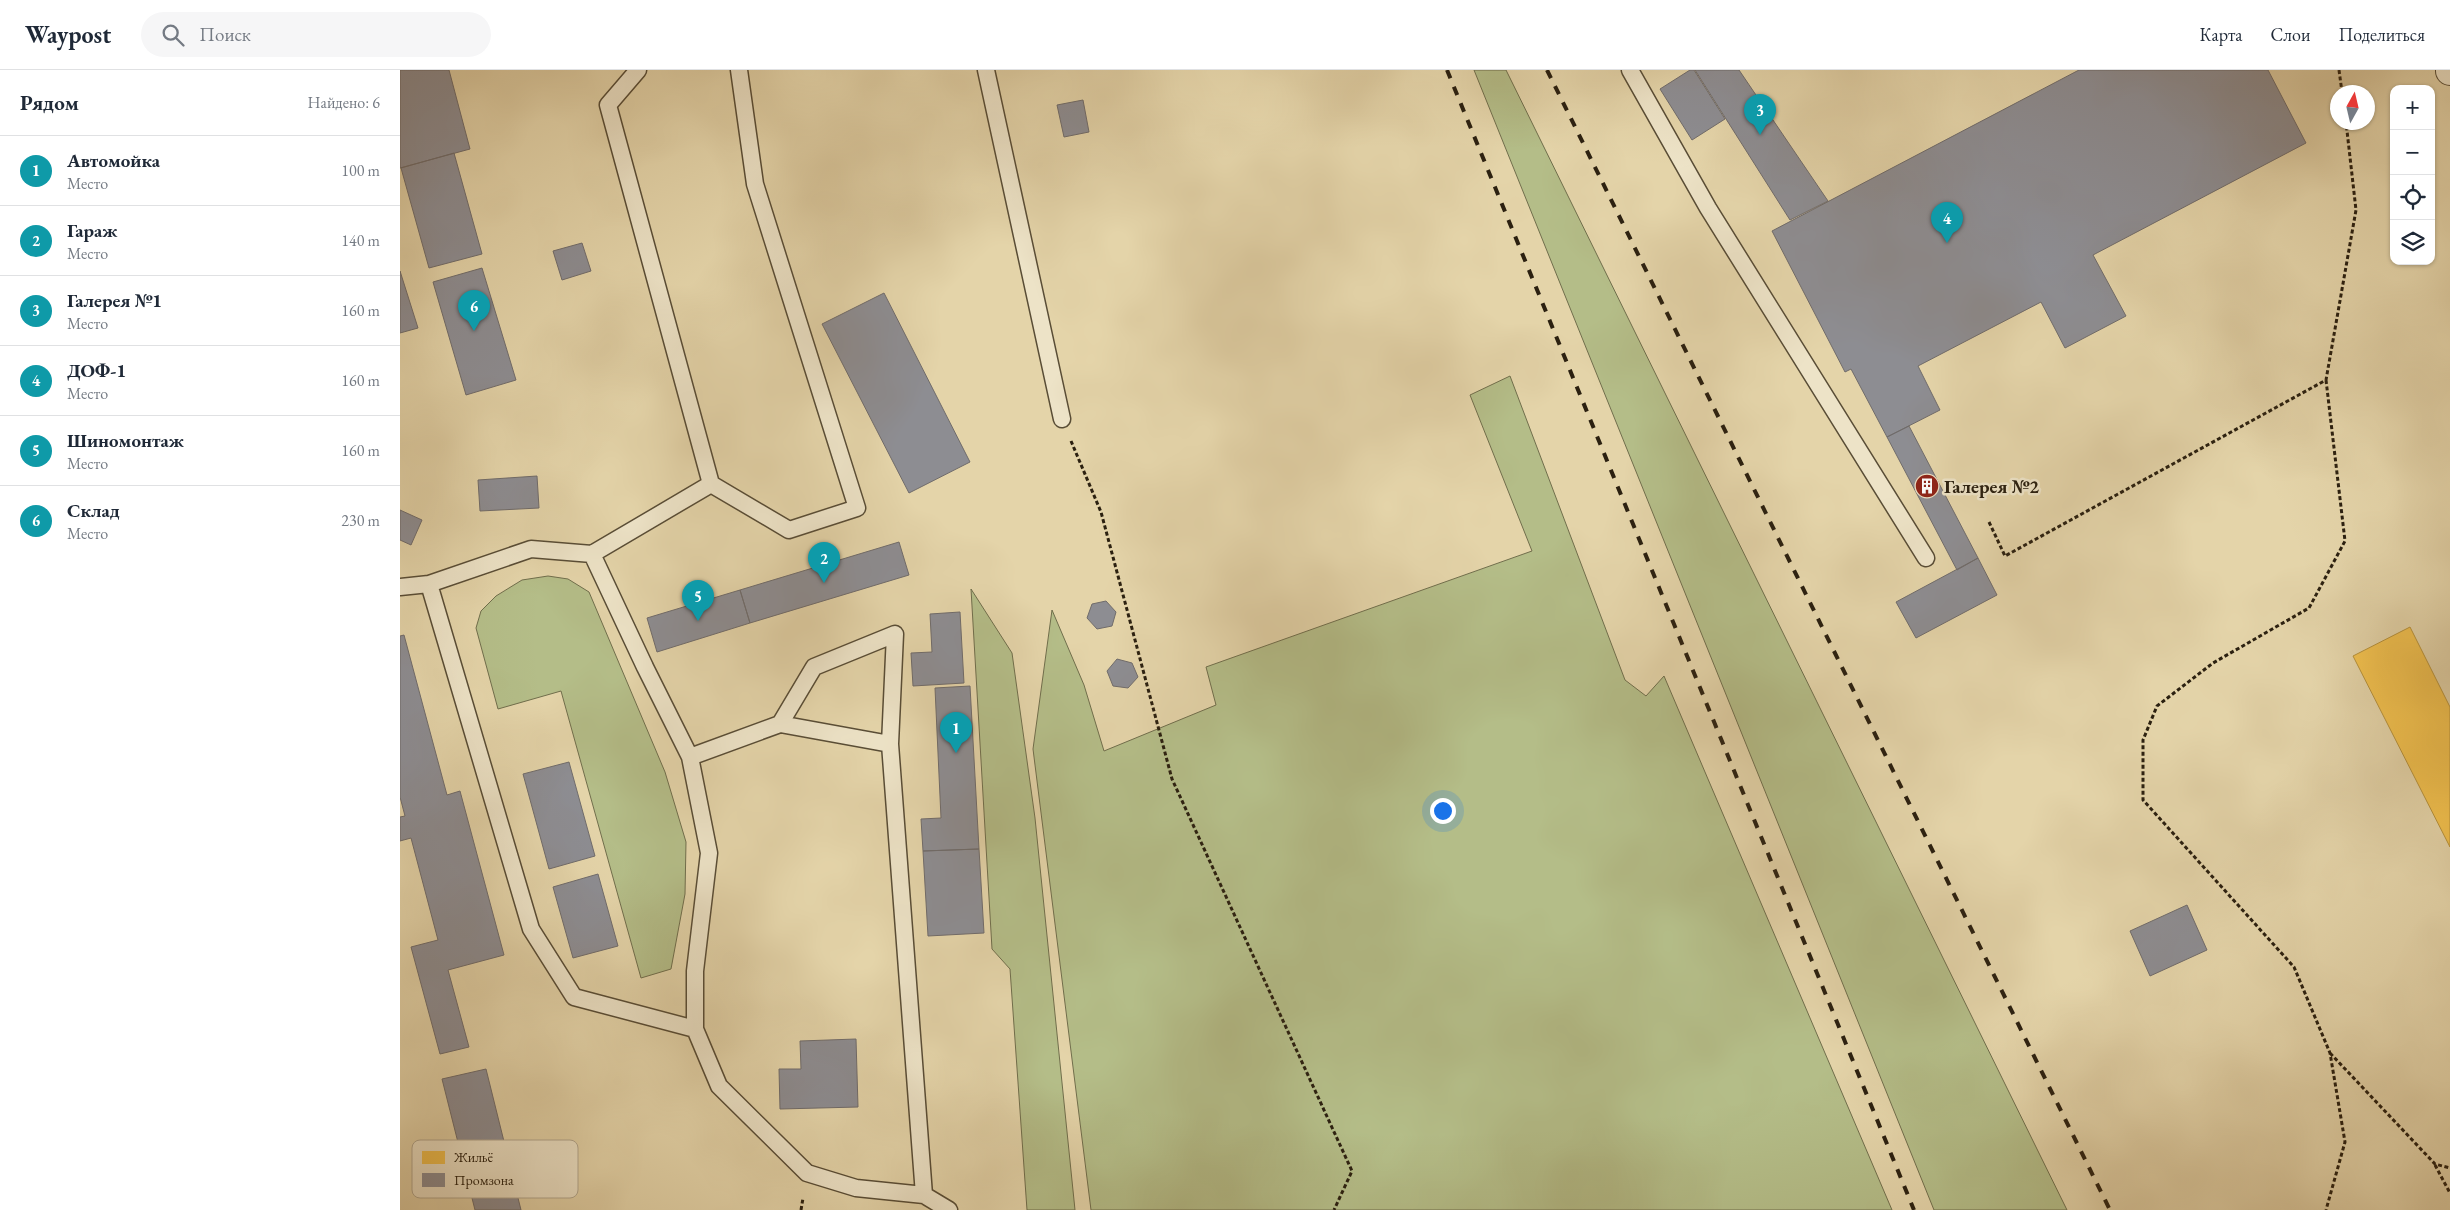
<!DOCTYPE html>
<html lang="ru">
<meta charset="utf-8">
<style>
body{margin:0;font-family:"EB Garamond",serif;background:#f6f6f7;color:#1f2937}
.controls{position:absolute;right:15px;top:15px;display:grid;overflow:hidden;border-radius:10px;box-shadow:0 1px 4px #0004}
.controls button{width:45px;height:45px;display:grid;place-items:center;padding:0;border:0;border-bottom:1px solid #e0e1e3;background:#fff;color:#1f2937;font:25px sans-serif}
.compass{position:absolute;left:1930px;top:15px;width:45px;height:45px;border-radius:50%;background:#fff;box-shadow:0 1px 4px #0004;rotate:8deg}
.you{position:absolute;left:1042px;top:740px;width:18px;height:18px;margin:-12px;border:4px solid #fff;border-radius:50%;background:#1a73e8;box-shadow:0 0 0 8px #1a73e833}
.badge{display:grid;place-items:center;width:32px;height:32px;border-radius:50%;background:#8f2418;color:#fff;font-size:16px;font-weight:700}
.pin{position:absolute;translate:-50% -41px;filter:drop-shadow(0 1px 2px #0008)}
.pin::after{content:'';position:absolute;top:26px;width:18px;height:15px;background:inherit;clip-path:polygon(0 0,100% 0,50% 100%)}
.list{margin:0;padding:0;list-style:none}
h2{display:flex;justify-content:space-between;align-items:center;height:65px;margin:0;padding:0 20px;font-size:21px}
h2 small{font-size:16px;font-weight:400;color:#747a83}
.list li{display:grid;grid-template-columns:32px 1fr auto;gap:15px;align-items:center;box-sizing:border-box;height:70px;padding:0 20px;border-top:1px solid #e0e1e3}
.list b{display:block;font-size:19px;white-space:nowrap}
.list p{margin:0;font-size:16px;white-space:nowrap;color:#747a83}
.list em{font-size:16px;font-style:normal;color:#747a83}
.icon{flex:none;width:28px;height:28px;fill:none;stroke:currentColor;stroke-width:2;stroke-linecap:round;stroke-linejoin:round}
.map{position:relative;flex:none;width:2050px;height:1140px;overflow:hidden}
header{display:flex;align-items:center;gap:30px;box-sizing:border-box;height:70px;padding:0 25px;background:#fff;border-bottom:1px solid #e0e1e3}
header strong{font-size:24px}
nav{display:flex;gap:28px;margin-inline-start:auto;font-size:18px}
.search{width:350px;height:45px;background:#f6f6f7;display:flex;align-items:center;gap:12px;box-sizing:border-box;padding:0 18px;border-radius:28px;color:#747a83;font-size:19px}
main{display:flex}
aside{flex:1;background:#fff}
.map>svg:first-child{display:block}
.green{fill:#b4bd88;stroke:#706e4c}
.homes{fill:#f2c14e;stroke:#b6913b}
.industry{fill:#8d8d92;stroke:#706c6b}
.lines{fill:none;stroke-linecap:round;stroke-linejoin:round}
.service-casing{stroke:#594d36;stroke-width:19}
.tertiary-casing{stroke:#594d36;stroke-width:30}
.path{stroke:#2b2010;stroke-width:3;stroke-dasharray:4 2.5;stroke-linecap:butt}
.service{stroke:#ede3c7;stroke-width:16}
.tertiary{stroke:#ede3c7;stroke-width:28}
.rail{stroke:#2b2010;stroke-width:4;stroke-dasharray:9 9;stroke-linecap:butt}
.labels{text-anchor:middle;stroke-width:5;stroke-linejoin:round;paint-order:stroke}
.poi-label{font-size:19px;font-weight:bold;fill:#2b2010;stroke:#ede3c7;text-anchor:start}
.key{fill:#ede3c7;stroke:#b3a890;stroke-width:1}
.key-label{font-size:14px;fill:#2b2010}
</style>
<header>
<strong>Waypost</strong>
<div class="search"><svg class="icon" aria-label="search" viewBox="0 0 24 24"><circle cx="10" cy="10" r="6"/><path d="M15 15l6 6"/></svg>Поиск</div>
<nav><a>Карта</a><a>Слои</a><a>Поделиться</a></nav>
</header>
<main>
<aside>
<h2>Рядом<small>Найдено: 6</small></h2>
<ul class="list">
<li><span class="badge" style="background:#0f9aa8">1</span><div><b>Автомойка</b><p>Место</p></div><em>100 m</em></li>
<li><span class="badge" style="background:#0f9aa8">2</span><div><b>Гараж</b><p>Место</p></div><em>140 m</em></li>
<li><span class="badge" style="background:#0f9aa8">3</span><div><b>Галерея №1</b><p>Место</p></div><em>160 m</em></li>
<li><span class="badge" style="background:#0f9aa8">4</span><div><b>ДОФ-1</b><p>Место</p></div><em>160 m</em></li>
<li><span class="badge" style="background:#0f9aa8">5</span><div><b>Шиномонтаж</b><p>Место</p></div><em>160 m</em></li>
<li><span class="badge" style="background:#0f9aa8">6</span><div><b>Склад</b><p>Место</p></div><em>230 m</em></li>
</ul>
</aside>
<div class="map">
<svg width="2050" height="1140" viewBox="0 0 2050 1140">
<rect width="100%" height="100%" fill="#e4d4a9"/>
<filter id="stains"><feTurbulence type="fractalNoise" baseFrequency=".004" numOctaves="4"/><feColorMatrix values="0 0 0 0 .2 0 0 0 0 .09 0 0 0 0 .02 0 0 0 .5 -.17"/></filter>
<radialGradient id="worn" r=".72"><stop offset=".6" stop-color="#630" stop-opacity="0"/><stop offset="1" stop-color="#630" stop-opacity=".3"/></radialGradient>
<!-- green -->
<path class="green" d="M 1074,0 L 1106,0 L 1667,1140 L 1534,1140 Z
M 1110,306 L 1225,610 L 1246,626 L 1264,606 L 1492,1140 L 691,1140 L 633,679 L 652,540 L 684,615 L 704,681 L 816,635 L 806,597 L 1132,481 L 1070,325 Z
M 148,506 L 168,509 L 189,522 L 265,702 L 286,772 L 285,824 L 271,899 L 241,908 L 161,621 L 98,639 L 76,558 L 81,541 L 96,526 L 122,510 Z
M 571,519 L 612,583 L 635,748 L 675,1140 L 627,1140 L 610,899 L 592,879 Z"/>
<!-- homes -->
<path class="homes" d="M 2010,557 L 2050,637 L 2050,777 L 1953,586 Z"/>
<!-- industry -->
<path class="industry" d="M 0,0 L 49,0 L 70,79 L 0,98 Z
M 1290,0 L 1294,0 L 1325,49 L 1292,70 L 1260,19 Z
M 1295,0 L 1339,0 L 1428,131 L 1390,150 Z
M 1679,0 L 1868,0 L 1906,73 L 1693,185 L 1726,246 L 1665,278 L 1641,232 L 1518,296 L 1540,340 L 1487,367 L 1451,299 L 1445,302 L 1372,161 Z
M 683,30 L 689,62 L 664,67 L 657,35 Z
M 54,83 L 82,184 L 29,198 L 1,98 Z
M 182,173 L 191,201 L 162,210 L 153,181 Z
M 82,198 L 116,310 L 66,325 L 33,212 Z
M 0,201 L 18,258 L 0,263 Z
M 484,223 L 570,392 L 509,423 L 422,254 Z
M 1509,356 L 1578,488 L 1557,500 L 1487,367 Z
M 137,406 L 139,438 L 80,441 L 78,410 Z
M 0,440 L 22,450 L 11,475 L 0,470 Z
M 499,472 L 509,505 L 350,553 L 340,520 Z
M 1578,488 L 1597,525 L 1516,568 L 1496,532 Z
M 340,520 L 350,553 L 257,582 L 247,548 Z
M 706,531 L 716,542 L 712,556 L 697,559 L 687,548 L 692,534 Z
M 560,542 L 564,613 L 513,616 L 511,583 L 532,582 L 530,544 Z
M 4,565 L 47,725 L 60,721 L 104,885 L 48,900 L 69,977 L 40,984 L 11,877 L 38,870 L 11,768 L 0,771 L 0,747 L 5,746 L 0,727 L 0,566 Z
M 717,589 L 732,593 L 738,607 L 728,618 L 713,616 L 707,601 Z
M 570,616 L 579,779 L 523,781 L 521,749 L 541,748 L 535,618 Z
M 169,692 L 195,786 L 149,799 L 123,704 Z
M 579,779 L 584,863 L 528,866 L 523,781 Z
M 198,804 L 218,876 L 173,888 L 153,817 Z
M 1787,835 L 1807,880 L 1750,906 L 1730,861 Z
M 456,969 L 458,1037 L 380,1039 L 379,999 L 401,999 L 400,971 Z
M 86,999 L 121,1140 L 75,1140 L 42,1009 Z"/>
<g class="lines">
<!-- service casing -->
<g class="service-casing">
<path id="service" d="M 238,0 L 208,35 L 311,414
M 586,0 L 662,349
M 1230,0 L 1308,138 L 1526,488
M 192,484 L 311,414 L 389,460 L 457,438 L 355,114 L 339,0
M 29,514 L 131,859 L 174,927 L 295,959
M 0,517 L 29,514 L 131,479 L 192,484 L 245,597 L 290,687 L 309,783 L 295,901 L 295,959 L 319,1016 L 407,1103 L 456,1118 L 524,1125 L 549,1140
M 380,654 L 414,597 L 495,564 L 490,674
M 290,687 L 380,654 L 490,674 L 524,1125"/>
</g>
<!-- tertiary casing -->
<g class="tertiary-casing">
<path id="tertiary" d="M 2050,0 L 2050,1"/>
</g>
<!-- path -->
<path class="path" d="M 1939,0 L 1942,22
M 1926,310 L 1945,471 L 1909,538 L 1813,593 L 1757,636 L 1743,670 L 1743,730 L 1894,897 L 1930,983 L 1945,1072 L 1926,1140
M 671,371 L 701,442 L 772,709 L 952,1101 L 934,1140
M 1589,452 L 1605,486 L 1926,310 L 1956,140 L 1946,52
M 1930,983 L 2035,1094 L 2050,1098
M 2035,1095 L 2050,1123
M 401,1140 L 403,1128"/>
<!-- service -->
<use href="#service" class="service"/>
<!-- tertiary -->
<use href="#tertiary" class="tertiary"/>
<!-- rail -->
<path class="rail" d="M 1047,0 L 1514,1140
M 1147,0 L 1710,1140"/>
</g>
<!-- icons -->
<defs>
<g id="building-disc" transform="scale(1.25)"><circle r="9.5" fill="#8f2418" stroke="#ede3c7"/><path d="M-4-6H4V6H1V3H-1V6H-4ZM-2.5-4.3h1.7v1.8h-1.7ZM.8-4.3h1.7v1.8H.8ZM-2.5-1h1.7V.8h-1.7ZM.8-1h1.7V.8H.8Z" fill="#fff"/></g>
</defs>
<g fill-rule="evenodd">
<use href="#building-disc" x="1527" y="416"/>
</g>
<g class="labels">
<!-- poi labels -->
<g class="poi-label">
<text x="1544" y="423">Галерея №2</text>
</g>
</g>
<!-- legend -->
<rect x="12" y="1070" width="166" height="58" rx="8" class="key"/>
<rect x="22" y="1081" width="23" height="13" fill="#f2c14e"/>
<rect x="22" y="1103" width="23" height="14" fill="#8d8d92"/>
<g class="key-label">
<text x="54" y="1092">Жильё</text>
<text x="54" y="1115">Промзона</text>
</g>
<rect width="100%" height="100%" filter="url(#stains)"/>
<rect width="100%" height="100%" fill="url(#worn)"/>
</svg>
<div class="controls">
<button>+</button>
<button>−</button>
<button><svg class="icon" aria-label="locate" viewBox="0 0 24 24"><circle cx="12" cy="12" r="6"/><path d="M12 2v4M12 18v4M2 12h4M18 12h4"/></svg></button>
<button><svg class="icon" aria-label="layers" viewBox="0 0 24 24"><path d="M12 4l9 5-9 5-9-5zM3 14l9 5 9-5"/></svg></button>
</div>
<svg class="compass" viewBox="-18 -18 36 36"><path d="M0-13l5 13h-10z" fill="#e53935"/><path d="M0 13l5-13h-10z" fill="#747a83"/></svg>
<div class="you"></div>
<div class="pin badge" style="left:556px;top:683px;background:#0f9aa8">1</div>
<div class="pin badge" style="left:424px;top:513px;background:#0f9aa8">2</div>
<div class="pin badge" style="left:1360px;top:65px;background:#0f9aa8">3</div>
<div class="pin badge" style="left:1547px;top:173px;background:#0f9aa8">4</div>
<div class="pin badge" style="left:298px;top:551px;background:#0f9aa8">5</div>
<div class="pin badge" style="left:74px;top:261px;background:#0f9aa8">6</div>
</div>
</main>
